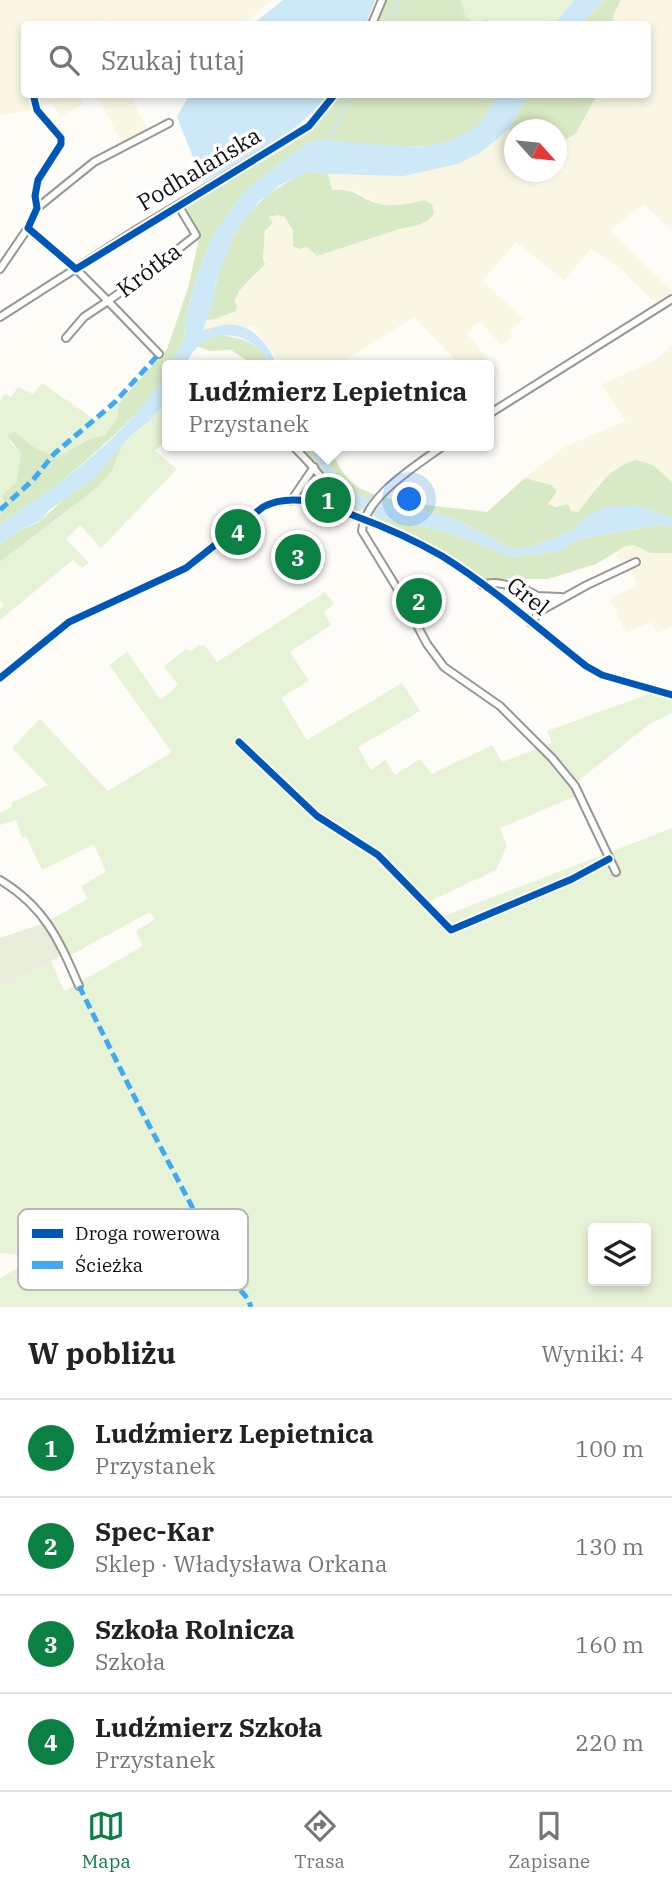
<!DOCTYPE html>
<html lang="pl">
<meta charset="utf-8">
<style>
body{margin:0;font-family:"IBM Plex Serif",serif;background:#f6f6f6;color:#222}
.controls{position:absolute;right:21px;bottom:21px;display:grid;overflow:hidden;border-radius:7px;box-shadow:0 4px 10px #0003}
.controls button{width:63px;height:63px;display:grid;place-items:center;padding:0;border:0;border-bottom:2px solid #e0e0e0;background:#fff;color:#222;font:35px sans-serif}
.compass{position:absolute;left:504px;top:119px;width:63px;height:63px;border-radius:50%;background:#fff;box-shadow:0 4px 10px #0003;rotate:117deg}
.you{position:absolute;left:410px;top:500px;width:24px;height:24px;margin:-18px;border:5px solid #fff;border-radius:50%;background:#1a73e8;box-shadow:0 0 0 10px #1a73e833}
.badge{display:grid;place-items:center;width:46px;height:46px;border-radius:50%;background:#0b8043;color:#fff;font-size:23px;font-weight:700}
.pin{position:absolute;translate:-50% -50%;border:4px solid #fff;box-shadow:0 2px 7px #0006}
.popup{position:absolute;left:162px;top:360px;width:332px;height:91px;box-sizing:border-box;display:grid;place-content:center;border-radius:7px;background:#fff;filter:drop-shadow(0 2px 5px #0005);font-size:23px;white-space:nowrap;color:#767676}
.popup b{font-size:26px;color:#222}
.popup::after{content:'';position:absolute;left:50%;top:100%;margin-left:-14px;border:14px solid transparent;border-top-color:#fff}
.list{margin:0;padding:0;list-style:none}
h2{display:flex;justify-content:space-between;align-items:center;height:91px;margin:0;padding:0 28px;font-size:30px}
h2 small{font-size:23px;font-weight:400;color:#767676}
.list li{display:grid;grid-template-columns:46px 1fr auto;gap:21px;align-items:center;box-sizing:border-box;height:98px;padding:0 28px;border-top:2px solid #e0e0e0}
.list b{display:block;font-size:26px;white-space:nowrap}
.list p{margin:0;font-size:23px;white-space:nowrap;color:#767676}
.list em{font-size:23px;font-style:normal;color:#767676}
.icon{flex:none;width:38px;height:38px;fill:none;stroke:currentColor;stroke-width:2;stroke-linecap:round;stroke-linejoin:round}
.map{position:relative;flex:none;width:672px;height:1307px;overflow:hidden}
.search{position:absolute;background:#fff;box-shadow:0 4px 10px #0003;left:21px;right:21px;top:21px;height:77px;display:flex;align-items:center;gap:18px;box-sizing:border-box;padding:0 24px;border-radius:7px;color:#767676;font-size:26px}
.sheet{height:483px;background:#fff}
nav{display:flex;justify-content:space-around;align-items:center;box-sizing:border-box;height:98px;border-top:2px solid #e0e0e0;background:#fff;font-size:19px;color:#767676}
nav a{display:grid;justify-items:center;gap:4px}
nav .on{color:#0b8043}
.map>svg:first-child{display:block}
.farmland{fill:#f9f7e4}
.green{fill:#e7f3d7;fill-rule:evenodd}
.forest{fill:#d8eac5}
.cemetery{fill:#e9eedb}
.water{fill:#cde8f7}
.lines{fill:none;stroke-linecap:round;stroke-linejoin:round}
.stream{stroke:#cde8f7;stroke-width:2}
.minor-casing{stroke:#979795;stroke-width:10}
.minor{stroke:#fffffe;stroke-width:6}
.quiet{stroke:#3fa9f5;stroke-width:5;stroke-dasharray:10 5;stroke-linecap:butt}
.cycleway-casing{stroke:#fff;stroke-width:11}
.cycleway{stroke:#0057b8;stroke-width:7}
.labels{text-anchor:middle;stroke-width:7;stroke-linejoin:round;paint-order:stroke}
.street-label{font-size:23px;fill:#111;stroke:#fff}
.key{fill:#fff;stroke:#b8b8b8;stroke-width:2}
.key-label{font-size:19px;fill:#111}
</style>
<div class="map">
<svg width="672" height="1307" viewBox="0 0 672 1307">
<rect width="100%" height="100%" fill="#fdfcf7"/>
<!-- farmland -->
<path class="farmland" d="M 0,0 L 272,0 L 244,24 L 107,24 L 104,20 L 92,24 L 24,24 L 24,94 L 78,95 L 83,104 L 61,117 L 51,102 L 37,110 L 0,115 Z
M 621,0 L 672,0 L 672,231 L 644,204 L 610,230 L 672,291 L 672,294 L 657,304 L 615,264 L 591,249 L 564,280 L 516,242 L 482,281 L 524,319 L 509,331 L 512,337 L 502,346 L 480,321 L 467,333 L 492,364 L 489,367 L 461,365 L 414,317 L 347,359 L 355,365 L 282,365 L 252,326 L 246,328 L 236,325 L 202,330 L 207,320 L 224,316 L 239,291 L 257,274 L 265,261 L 263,249 L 268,217 L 277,215 L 285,217 L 300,249 L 308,247 L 317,256 L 400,229 L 419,225 L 424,200 L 402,205 L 378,204 L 358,192 L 342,189 L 332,190 L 328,174 L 404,176 L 428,171 L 458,164 L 480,153 L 509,129 L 514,135 L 514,172 L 556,172 L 557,146 L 576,133 L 597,95 L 648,94 L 648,24 L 612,24 L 614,14 Z
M 97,95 L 130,95 L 148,131 L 123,145 Z
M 672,345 L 672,482 L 653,465 L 600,482 L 591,497 L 578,512 L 547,504 L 557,491 L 551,485 L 525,478 L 565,446 L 626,421 L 601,385 L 657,359 Z
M 635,544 L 650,553 L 672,553 L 672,626 L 657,633 L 651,622 L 626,633 L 610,599 L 637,585 L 631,572 L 615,555 L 626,546 Z"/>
<!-- green -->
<path class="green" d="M 461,0 L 574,0 L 555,24 L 491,24 L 488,19 L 476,24 L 465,15 Z
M 42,383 L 95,420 L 118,404 L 119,417 L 105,435 L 89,439 L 58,457 L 34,447 L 15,432 L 10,442 L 21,454 L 16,483 L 1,496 L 7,506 L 0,514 L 0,402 L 4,394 L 11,397 L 18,387 L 33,394 Z
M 167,401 L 167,438 L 155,451 L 177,469 L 101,548 L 80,525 L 66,539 L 89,563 L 82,568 L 73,560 L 0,620 L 0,609 L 4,605 L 0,600 L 0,562 L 99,486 L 112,471 L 122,446 L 131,435 L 148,423 Z
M 325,592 L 334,604 L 324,612 L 331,625 L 290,652 L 309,681 L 281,698 L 307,740 L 402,683 L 420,711 L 358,747 L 371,770 L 385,760 L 395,775 L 420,759 L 432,774 L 492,745 L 502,762 L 552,743 L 547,731 L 649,694 L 672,699 L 672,713 L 648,725 L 578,781 L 576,796 L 500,828 L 507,846 L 496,870 L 428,902 L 441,917 L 672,828 L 672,1307 L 0,1307 L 0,1278 L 32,1260 L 29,1256 L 0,1253 L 0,985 L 51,961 L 64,991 L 143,946 L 136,931 L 155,919 L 150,912 L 69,956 L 62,956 L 44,923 L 88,899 L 81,886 L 106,872 L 94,844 L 42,870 L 26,836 L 22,838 L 16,820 L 0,825 L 0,813 L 12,807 L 11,803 L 48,785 L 12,748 L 40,719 L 108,791 L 172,752 L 109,665 L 127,652 L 161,700 L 178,685 L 164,666 L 186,649 L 191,651 L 199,645 L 205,646 L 217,662 ZM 593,1228 L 646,1228 L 646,1281 L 593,1281 Z"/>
<!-- forest -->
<path class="forest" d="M 385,0 L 461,0 L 465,15 L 475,24 L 488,19 L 491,24 L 376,24 Z
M 604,0 L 621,0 L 614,14 L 612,24 L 580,24 Z
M 340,95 L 497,95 C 493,103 488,116 481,123 C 443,161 367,143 319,140 L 306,144 L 254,183 L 242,194 L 221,224 L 210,242 L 195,283 L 186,316 L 184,339 L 170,365 L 167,365 C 167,396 71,474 45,494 C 30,505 14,513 0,525 L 0,514 L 7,506 L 1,496 L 16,483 L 21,454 L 8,436 L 15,432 L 34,447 L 58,457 L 89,439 L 105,435 L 118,417 L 118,404 L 167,349 L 188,288 L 200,234 L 183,207 C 234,172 307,149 340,95 Z
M 528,95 L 597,95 L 576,133 L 557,146 L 556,130 L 514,130 L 514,135 L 509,129 Z
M 309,171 L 328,174 L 332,190 C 358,188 359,199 380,204 C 395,207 409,204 424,200 L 432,204 L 434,214 L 427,221 L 419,225 L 400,229 L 317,256 L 307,247 L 300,249 L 293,246 L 293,231 L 285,217 L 277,215 L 269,217 L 273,223 L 265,230 L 263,259 L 265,264 L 239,291 L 234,302 L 237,305 L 236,311 L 215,319 L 207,320 C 211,308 212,296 216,283 C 231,225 255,196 309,171 Z
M 222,335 C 245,339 260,343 270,365 L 254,365 L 231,350 L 210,351 L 196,346 L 212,337 Z
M 122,446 L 112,471 L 99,486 L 0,562 L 0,544 L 20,530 L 39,522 Z
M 296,446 L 307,446 L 334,483 L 362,511 C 340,514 330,486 319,471 C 312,462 303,454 296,446 Z
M 315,446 L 328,446 C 335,458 342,474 352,483 C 377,504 453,507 487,512 L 525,478 L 551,485 L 557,491 L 548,504 L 556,507 L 568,504 L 571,511 L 578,512 C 595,492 608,467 636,460 L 653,465 L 672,482 L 672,518 L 639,506 L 585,517 L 575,529 L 564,534 L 526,548 L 511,549 L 456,519 L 428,512 L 406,510 L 358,495 L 334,471 Z
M 374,516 L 447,532 L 512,557 L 559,551 L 582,538 L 665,524 L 672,528 L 672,553 L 650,553 L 634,545 L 626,546 L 596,564 L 548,579 L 480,579 L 441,552 L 379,521 Z"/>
<!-- cemetery -->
<path class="cemetery" d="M 44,923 L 62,956 L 0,985 L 0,938 Z"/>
<!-- water -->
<path class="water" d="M 283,0 L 375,0 L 366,24 L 253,24 Z
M 574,0 L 604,0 L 580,24 L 555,24 Z
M 189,95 L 189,94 L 328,95 C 296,135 248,160 203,182 L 177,117 Z
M 497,95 L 528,95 L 509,129 L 480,153 L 458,164 L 404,176 L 328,174 L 309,171 L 278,186 L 269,195 L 259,201 L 234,234 L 216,281 L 211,308 L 203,330 C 209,329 217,326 224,325 C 251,321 268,344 277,365 L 270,365 C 252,327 202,324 186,365 L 170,365 L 184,339 L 186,316 L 195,283 L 210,242 L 221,224 L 242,194 L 254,183 L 306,144 L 319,140 L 414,147 C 437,146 463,139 480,123 C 488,116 492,103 497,95 Z
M 167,371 L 167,400 L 150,421 L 131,435 L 95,478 L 49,510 L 41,520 L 20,530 L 0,544 L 0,525 C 14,513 30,505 44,494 C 90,460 138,421 167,371 Z
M 307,446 L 315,446 L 334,471 L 358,495 L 406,509 L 428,512 L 456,519 L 511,549 L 526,548 L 564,534 L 575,529 L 585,517 L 605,507 L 639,506 L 672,518 L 672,528 L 665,524 L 582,538 L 560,551 L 512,557 L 447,532 L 374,516 C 344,504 325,471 307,446 Z"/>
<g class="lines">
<!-- stream -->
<path class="stream" d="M 386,24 L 399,0
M 328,141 L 351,94"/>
<!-- minor casing -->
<g class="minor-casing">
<path id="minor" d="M 372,24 L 382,0
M 37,208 L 94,162 L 169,123
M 28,228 L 76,269 L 108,301 L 152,270 L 196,235 L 178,205
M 0,269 L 28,228 L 37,208 L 35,196 L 38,180 L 61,144 L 61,138 L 37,110
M 0,317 L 136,230 L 309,126 L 335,94
M 66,338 L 84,317 L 108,301 L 159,354
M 489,414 L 672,299
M 293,446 C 311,464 330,484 337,508
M 443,446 C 416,466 365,496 362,531 L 400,593 L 427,644 L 444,667 L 500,706 L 552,758 L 575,786 L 616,872
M 291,501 L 314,467
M 482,585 C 494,581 503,584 515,587 C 539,593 551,600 531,623
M 537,596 L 561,597
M 540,611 L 587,585 L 636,562
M 0,678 L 69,622 L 186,568 L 263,507 C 292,492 326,504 355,516 C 385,527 414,540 442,556 C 493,588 539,629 586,666 L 602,675 L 672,695
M 239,742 L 317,816 L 378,855 L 451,930 L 572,879 L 609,859
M 0,880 C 45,907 59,940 79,986"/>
</g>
<!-- minor -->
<use href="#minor" class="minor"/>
<!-- quiet -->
<path class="quiet" d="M 0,510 L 33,480 L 54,454 L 115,402 L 159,354
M 79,986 L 140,1108 L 229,1277 L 248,1299 L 251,1307"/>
<!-- cycleway casing -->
<g class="cycleway-casing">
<path id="cycleway" d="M 33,94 L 37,110 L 61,138 L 61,144 L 38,180 L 35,196 L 37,208 L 28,228 L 76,269 L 309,126 L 335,94
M 0,678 L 69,622 L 186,568 L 263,507 C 292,492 326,504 355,516 C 385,527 414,540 442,556 C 493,588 539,629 586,666 L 602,675 L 672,695
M 239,742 L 317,816 L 378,855 L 451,930 L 572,879 L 609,859"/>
</g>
<!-- cycleway -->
<use href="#cycleway" class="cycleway"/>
</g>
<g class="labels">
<!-- street labels -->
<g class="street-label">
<text transform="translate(199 169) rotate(-31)" y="8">Podhalańska</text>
<text transform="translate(149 270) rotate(-37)" y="8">Krótka</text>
<text transform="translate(528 596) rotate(38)" y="8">Grel</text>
</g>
</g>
<!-- legend -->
<rect x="18" y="1209" width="230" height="81" rx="10" class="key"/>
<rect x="32" y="1229" width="31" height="9" fill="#0057b8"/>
<rect x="32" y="1261" width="31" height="8" fill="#3fa9f5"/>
<g class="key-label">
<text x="75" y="1240">Droga rowerowa</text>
<text x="75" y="1272">Ścieżka</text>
</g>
</svg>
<div class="controls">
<button><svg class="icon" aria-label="layers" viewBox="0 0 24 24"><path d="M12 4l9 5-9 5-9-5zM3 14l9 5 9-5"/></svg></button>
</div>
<svg class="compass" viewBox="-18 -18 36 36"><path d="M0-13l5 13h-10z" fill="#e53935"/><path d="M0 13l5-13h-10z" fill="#767676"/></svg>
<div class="you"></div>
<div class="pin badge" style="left:328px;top:500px">1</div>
<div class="popup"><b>Ludźmierz Lepietnica</b>Przystanek</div>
<div class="pin badge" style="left:419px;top:601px">2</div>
<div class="pin badge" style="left:298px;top:557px">3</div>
<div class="pin badge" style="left:238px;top:532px">4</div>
<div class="search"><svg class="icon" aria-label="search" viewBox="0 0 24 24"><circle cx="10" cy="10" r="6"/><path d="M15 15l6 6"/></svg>Szukaj tutaj</div>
</div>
<section class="sheet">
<h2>W pobliżu<small>Wyniki: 4</small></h2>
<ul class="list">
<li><span class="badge">1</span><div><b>Ludźmierz Lepietnica</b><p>Przystanek</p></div><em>100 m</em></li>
<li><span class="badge">2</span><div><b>Spec-Kar</b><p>Sklep · Władysława Orkana</p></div><em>130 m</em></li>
<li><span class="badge">3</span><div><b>Szkoła Rolnicza</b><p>Szkoła</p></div><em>160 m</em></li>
<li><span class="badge">4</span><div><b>Ludźmierz Szkoła</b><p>Przystanek</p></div><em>220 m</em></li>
</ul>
</section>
<nav>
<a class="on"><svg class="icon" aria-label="map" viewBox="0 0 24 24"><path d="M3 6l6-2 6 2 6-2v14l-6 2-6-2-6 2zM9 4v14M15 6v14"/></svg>Mapa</a>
<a><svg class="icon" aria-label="directions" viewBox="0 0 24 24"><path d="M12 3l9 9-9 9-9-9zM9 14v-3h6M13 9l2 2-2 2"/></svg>Trasa</a>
<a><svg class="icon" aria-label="saved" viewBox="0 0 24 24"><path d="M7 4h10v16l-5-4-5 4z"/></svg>Zapisane</a>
</nav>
